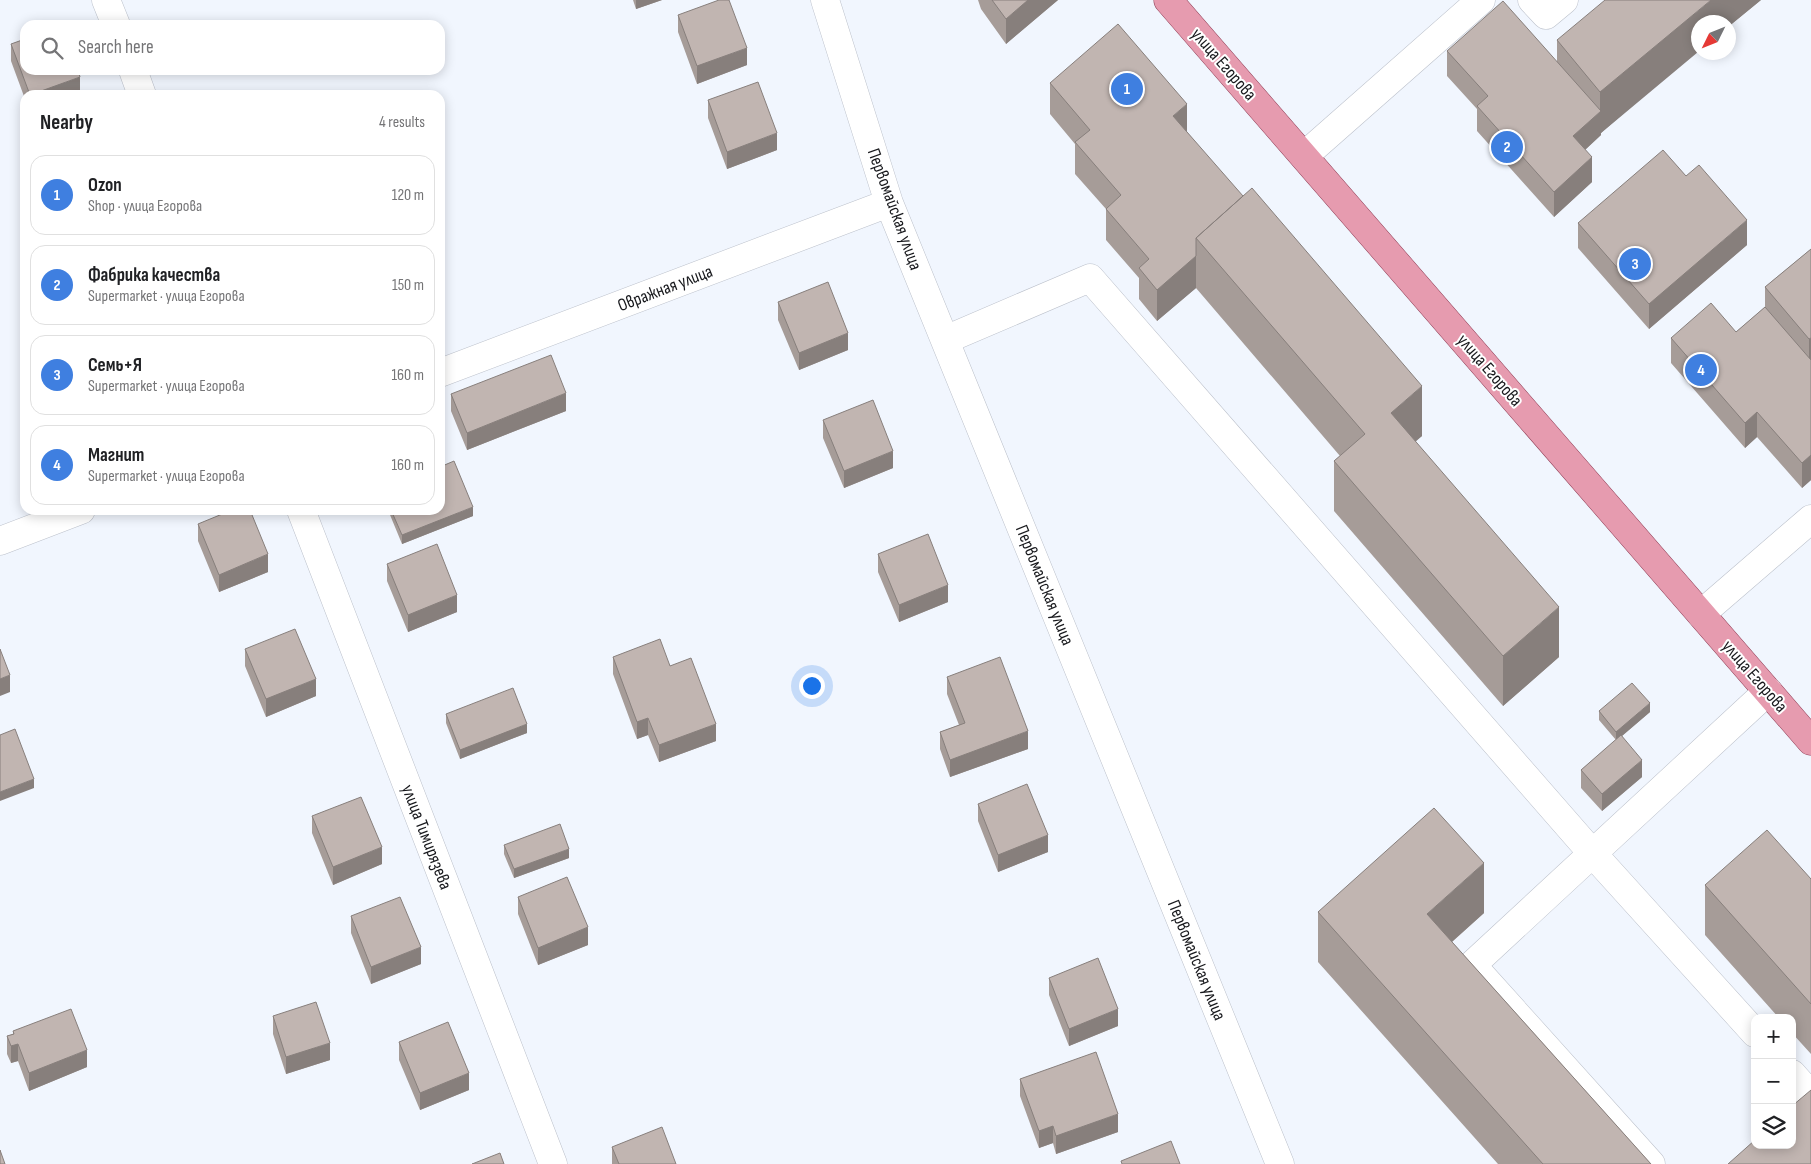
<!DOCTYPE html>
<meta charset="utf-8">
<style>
body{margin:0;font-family:"Sofia Sans Condensed",sans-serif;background:#f6f6f6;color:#202124}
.controls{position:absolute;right:15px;bottom:15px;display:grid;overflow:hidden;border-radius:10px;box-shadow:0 2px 12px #0003}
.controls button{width:45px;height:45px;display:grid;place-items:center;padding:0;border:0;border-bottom:1px solid #e0e0e0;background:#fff;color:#202124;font:25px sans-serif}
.compass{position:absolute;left:1691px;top:15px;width:45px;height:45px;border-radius:50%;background:#fff;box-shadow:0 2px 12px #0003;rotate:227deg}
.you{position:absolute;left:811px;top:685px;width:18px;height:18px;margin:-12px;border:4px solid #fff;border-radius:50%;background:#1a73e8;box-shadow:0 0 0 8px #1a73e833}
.badge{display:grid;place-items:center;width:32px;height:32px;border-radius:50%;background:#0f766e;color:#fff;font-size:16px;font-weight:700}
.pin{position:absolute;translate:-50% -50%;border:2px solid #fff;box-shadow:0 1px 5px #0006}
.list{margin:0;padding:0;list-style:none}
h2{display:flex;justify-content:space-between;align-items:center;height:65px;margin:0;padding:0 20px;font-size:21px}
h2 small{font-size:16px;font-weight:400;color:#757577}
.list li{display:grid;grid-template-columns:32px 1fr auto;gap:15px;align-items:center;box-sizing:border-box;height:80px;margin:0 10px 10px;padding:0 10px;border:1px solid #e0e0e0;border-radius:15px}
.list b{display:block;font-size:19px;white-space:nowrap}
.list p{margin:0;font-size:16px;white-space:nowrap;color:#757577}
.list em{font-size:16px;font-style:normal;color:#757577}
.icon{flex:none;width:28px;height:28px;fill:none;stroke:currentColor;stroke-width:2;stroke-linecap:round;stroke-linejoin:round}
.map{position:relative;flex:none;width:1811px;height:1164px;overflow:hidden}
.search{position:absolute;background:#fff;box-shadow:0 2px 12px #0003;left:20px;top:20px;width:425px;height:55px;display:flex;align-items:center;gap:12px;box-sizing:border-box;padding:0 18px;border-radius:15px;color:#757577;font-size:19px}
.panel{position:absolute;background:#fff;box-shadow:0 2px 12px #0003;left:20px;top:90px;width:425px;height:425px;border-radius:15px}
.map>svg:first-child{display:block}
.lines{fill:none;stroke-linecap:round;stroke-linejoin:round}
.minor-casing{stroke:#bcc1cb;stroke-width:29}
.major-casing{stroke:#924259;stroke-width:29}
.minor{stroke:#fff;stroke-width:28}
.major{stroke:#e69baf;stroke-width:28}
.wall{fill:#a69c98}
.shaded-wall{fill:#877f7c}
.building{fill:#c1b5b1;stroke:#877f7c}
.labels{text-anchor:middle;stroke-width:4;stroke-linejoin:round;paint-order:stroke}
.street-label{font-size:18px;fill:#17181c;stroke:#fff}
</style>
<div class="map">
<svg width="1811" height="1164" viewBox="0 0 1811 1164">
<rect width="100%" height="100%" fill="#f1f6fe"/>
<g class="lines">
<!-- minor casing -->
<g class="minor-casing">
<path id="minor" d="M 106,0 L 116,25
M 825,0 L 889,203 L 1280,1164
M 1532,0 L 1546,15 L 1564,0
M 133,70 L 142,95
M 1304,156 L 1481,0
M 945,340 L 1090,278 L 1593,854 L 1755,1033
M 440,373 L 889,203
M 301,510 L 553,1164
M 0,541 L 81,510
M 1701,614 L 1811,519
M 1792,1074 L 1811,1095 L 1792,1111
M 1651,1164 L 1472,965 L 1768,691"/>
</g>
<!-- major casing -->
<g class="major-casing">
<path id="major" d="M 1168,0 L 1811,741"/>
</g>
<!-- minor -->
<use href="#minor" class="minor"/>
<!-- major -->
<use href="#major" class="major"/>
</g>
<!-- wall -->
<path class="wall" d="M 633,0 L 662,0 L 636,9 Z
M 978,0 L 1058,0 L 1006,44 L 981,9 Z
M 1761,0 L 1728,27 L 1728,22 L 1601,133 L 1601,135 L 1585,150 L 1592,182 L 1554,217 L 1477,131 L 1477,109 L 1447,76 L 1447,51 L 1557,61 L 1557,40 Z
M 678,15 L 747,65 L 697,84 L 678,32 Z
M 11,44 L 80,94 L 77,95 L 25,95 L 25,99 L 11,61 Z
M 1050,83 L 1187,132 L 1422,436 L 1415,441 L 1559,657 L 1503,706 L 1334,511 L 1334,461 L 1340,456 L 1196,288 L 1157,321 L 1139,299 L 1139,278 L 1106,240 L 1106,209 L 1075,174 L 1075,144 L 1050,114 Z
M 708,100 L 777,150 L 727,169 L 708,118 Z
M 25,203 L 25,223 L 24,221 L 24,204 Z
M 1578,223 L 1747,245 L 1649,329 L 1578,248 Z
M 1811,249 L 1811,480 L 1802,488 L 1757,437 L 1745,448 L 1671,363 L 1671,338 L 1736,332 L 1765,307 L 1765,287 Z
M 778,302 L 848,350 L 799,370 L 778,320 Z
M 451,394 L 566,411 L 467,450 L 451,411 Z
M 823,420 L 893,468 L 844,488 L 823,438 Z
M 388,510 L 440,510 L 473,516 L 402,544 Z
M 198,524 L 268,572 L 219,592 L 198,541 Z
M 878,554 L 948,602 L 899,622 L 878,572 Z
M 387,564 L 457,612 L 408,632 L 387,581 Z
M 245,649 L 316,696 L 266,717 L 245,666 Z
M 613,657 L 670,666 L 716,741 L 659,762 L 648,735 L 637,739 L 613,674 Z
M 947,677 L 1028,749 L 950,777 L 940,749 L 940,732 L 959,725 L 947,694 Z
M 1599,711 L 1650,712 L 1622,736 L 1642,777 L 1602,811 L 1581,788 L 1581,770 L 1616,740 L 1599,720 Z
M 446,714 L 527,733 L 460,759 L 446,723 Z
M 978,804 L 1048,852 L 998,872 L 978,821 Z
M 312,816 L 382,864 L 333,885 L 312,833 Z
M 504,845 L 569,858 L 514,878 L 504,854 Z
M 1811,879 L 1811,1054 L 1792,1033 L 1792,1018 L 1779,1018 L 1705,935 L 1705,885 Z
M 518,897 L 588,945 L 538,965 L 518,914 Z
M 1318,912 L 1484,913 L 1452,942 L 1651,1164 L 1498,1164 L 1318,962 Z
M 351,916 L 421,964 L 371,984 L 351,933 Z
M 1049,978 L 1118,1026 L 1069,1046 L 1049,995 Z
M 273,1016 L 330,1060 L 286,1074 L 273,1034 Z
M 13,1031 L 87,1067 L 29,1091 L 18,1061 L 11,1063 L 7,1054 L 7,1036 L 13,1034 Z
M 399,1042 L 469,1090 L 420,1110 L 399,1060 Z
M 1020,1079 L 1118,1132 L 1056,1154 L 1053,1143 L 1039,1148 L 1020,1096 Z
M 612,1147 L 676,1164 L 612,1164 Z"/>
<!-- shaded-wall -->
<path class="shaded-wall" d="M 636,0 L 662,0 L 636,9 Z
M 1028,0 L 1058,0 L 1006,44 L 1006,19 Z
M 1711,0 L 1761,0 L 1728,27 L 1728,22 L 1698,22 L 1698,52 L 1601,133 L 1601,135 L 1573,161 L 1573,136 L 1600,112 L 1600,92 Z
M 747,48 L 747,65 L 697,84 L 697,66 Z
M 80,77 L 80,94 L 77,95 L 30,95 Z
M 1187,104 L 1187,136 L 1173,116 Z
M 777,133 L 777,150 L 727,169 L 727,152 Z
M 1592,157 L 1592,182 L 1554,217 L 1554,192 Z
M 1747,220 L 1747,245 L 1649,329 L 1649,304 Z
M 1196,256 L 1196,288 L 1157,321 L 1157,290 Z
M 848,333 L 848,350 L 799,370 L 799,353 Z
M 1811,338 L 1811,379 L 1809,381 L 1809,339 Z
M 1422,386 L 1422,436 L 1391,463 L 1391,413 Z
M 566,393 L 566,411 L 467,450 L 467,433 Z
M 1757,412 L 1757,437 L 1745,448 L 1745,423 Z
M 893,451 L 893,468 L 844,488 L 844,471 Z
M 1811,455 L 1811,480 L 1802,488 L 1802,463 Z
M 473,507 L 473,516 L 402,544 L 402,535 Z
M 268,554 L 268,572 L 219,592 L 219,575 Z
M 948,585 L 948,602 L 899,622 L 899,605 Z
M 457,595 L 457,612 L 408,632 L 408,615 Z
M 1559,607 L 1559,657 L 1503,706 L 1503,656 Z
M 10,675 L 10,692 L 0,696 L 0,679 Z
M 316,679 L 316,696 L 266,717 L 266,699 Z
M 1650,703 L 1650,712 L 1616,741 L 1616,732 Z
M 648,718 L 648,735 L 637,739 L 637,722 Z
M 527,724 L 527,733 L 460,759 L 460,750 Z
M 716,724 L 716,741 L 659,762 L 659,745 Z
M 1028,731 L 1028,749 L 950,777 L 950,760 Z
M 1642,760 L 1642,777 L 1602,811 L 1602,794 Z
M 34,779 L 34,788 L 0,801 L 0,792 Z
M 1048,835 L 1048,852 L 998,872 L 998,855 Z
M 382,847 L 382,864 L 333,885 L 333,867 Z
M 569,849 L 569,858 L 514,878 L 514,869 Z
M 1484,863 L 1484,913 L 1427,964 L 1427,914 Z
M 588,927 L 588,945 L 538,965 L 538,948 Z
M 421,947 L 421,964 L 371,984 L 371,967 Z
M 1118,1009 L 1118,1026 L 1069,1046 L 1069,1029 Z
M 330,1043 L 330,1060 L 286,1074 L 286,1057 Z
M 18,1044 L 18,1061 L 11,1063 L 11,1046 Z
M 87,1050 L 87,1067 L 29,1091 L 29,1073 Z
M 469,1073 L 469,1090 L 420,1110 L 420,1093 Z
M 1118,1114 L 1118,1132 L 1056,1154 L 1056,1136 Z
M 1053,1126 L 1053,1143 L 1039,1148 L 1039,1131 Z"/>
<!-- building -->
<path class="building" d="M 719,0 L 729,0 L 747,48 L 697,66 L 678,15 Z
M 992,0 L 1028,0 L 1006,19 Z
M 1605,0 L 1711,0 L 1600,92 L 1557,40 Z
M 1503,1 L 1601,111 L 1573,136 L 1592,157 L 1554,192 L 1477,106 L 1488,96 L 1447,51 Z
M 1118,24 L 1187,104 L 1173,116 L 1243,196 L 1196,238 L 1196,256 L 1157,290 L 1139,268 L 1149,259 L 1106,209 L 1121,195 L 1075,142 L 1090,130 L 1050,83 Z
M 25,39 L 25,70 L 78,70 L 80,77 L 30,95 L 11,44 Z
M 758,82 L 777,133 L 727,152 L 708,100 Z
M 1663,150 L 1686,176 L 1699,165 L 1747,220 L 1649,304 L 1578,223 Z
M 1252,188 L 1422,386 L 1391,413 L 1559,607 L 1503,656 L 1334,461 L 1365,434 L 1196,238 Z
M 1811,249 L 1811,338 L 1809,339 L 1765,287 Z
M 828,282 L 848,333 L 799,353 L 778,302 Z
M 1711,303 L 1736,332 L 1765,307 L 1811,360 L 1811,455 L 1802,463 L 1757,412 L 1745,423 L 1671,338 Z
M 551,355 L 566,393 L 467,433 L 451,394 Z
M 873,400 L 893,451 L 844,471 L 823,420 Z
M 454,461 L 473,507 L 402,535 L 391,510 L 440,510 L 440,467 Z
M 232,510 L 250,510 L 268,554 L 219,575 L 198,524 Z
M 928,534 L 948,585 L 899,605 L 878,554 Z
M 437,544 L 457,595 L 408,615 L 387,564 Z
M 295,629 L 316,679 L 266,699 L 245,649 Z
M 660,639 L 670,666 L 691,658 L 716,724 L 659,745 L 648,718 L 637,722 L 613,657 Z
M 0,649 L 10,675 L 0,679 Z
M 1000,657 L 1028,731 L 950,760 L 940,732 L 965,723 L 947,677 Z
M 1632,683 L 1650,703 L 1616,732 L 1599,711 Z
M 513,688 L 527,724 L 460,750 L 446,714 Z
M 15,729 L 34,779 L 0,792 L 0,735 Z
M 1621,735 L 1642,760 L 1602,794 L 1581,770 Z
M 1027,784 L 1048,835 L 998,855 L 978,804 Z
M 361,797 L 382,847 L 333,867 L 312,816 Z
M 1434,808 L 1484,863 L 1427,914 L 1651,1164 L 1543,1164 L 1318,912 Z
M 560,824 L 569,849 L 514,869 L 504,845 Z
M 1767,830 L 1811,879 L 1811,1004 L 1705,885 Z
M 567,877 L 588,927 L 538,948 L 518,897 Z
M 400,897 L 421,947 L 371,967 L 351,916 Z
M 1098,958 L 1118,1009 L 1069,1029 L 1049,978 Z
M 316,1002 L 330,1043 L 286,1057 L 273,1016 Z
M 71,1009 L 87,1050 L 29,1073 L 18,1044 L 11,1046 L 7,1036 L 14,1034 L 13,1031 Z
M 448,1022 L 469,1073 L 420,1093 L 399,1042 Z
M 1096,1052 L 1118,1114 L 1056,1136 L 1053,1126 L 1039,1131 L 1020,1079 Z
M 1811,1090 L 1811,1164 L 1728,1164 L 1755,1140 L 1755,1145 L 1792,1145 L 1792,1106 Z
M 662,1127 L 676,1164 L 619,1164 L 612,1147 Z
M 1171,1141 L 1180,1164 L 1122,1164 L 1121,1161 Z
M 0,1150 L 5,1164 L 0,1164 Z
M 500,1153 L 504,1164 L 472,1164 Z"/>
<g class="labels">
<!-- street labels -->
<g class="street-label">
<text transform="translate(1224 64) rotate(49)" y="6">улица Егорова</text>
<text transform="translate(895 209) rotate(70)" y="6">Первомайская улица</text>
<text transform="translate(665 288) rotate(-21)" y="6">Овражная улица</text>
<text transform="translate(1490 370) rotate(49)" y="6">улица Егорова</text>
<text transform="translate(1045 585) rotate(68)" y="6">Первомайская улица</text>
<text transform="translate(1755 676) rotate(49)" y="6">улица Егорова</text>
<text transform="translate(427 837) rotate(69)" y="6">улица Тимирязева</text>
<text transform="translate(1197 960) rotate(68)" y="6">Первомайская улица</text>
</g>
</g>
</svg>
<div class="controls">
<button>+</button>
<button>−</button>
<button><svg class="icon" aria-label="layers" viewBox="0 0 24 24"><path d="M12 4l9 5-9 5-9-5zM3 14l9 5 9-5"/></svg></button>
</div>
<svg class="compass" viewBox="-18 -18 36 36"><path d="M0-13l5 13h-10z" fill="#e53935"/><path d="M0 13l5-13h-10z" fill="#757577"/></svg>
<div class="you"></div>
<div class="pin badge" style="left:1127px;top:89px;background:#3f7fe0">1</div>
<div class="pin badge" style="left:1507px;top:147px;background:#3f7fe0">2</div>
<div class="pin badge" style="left:1635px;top:264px;background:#3f7fe0">3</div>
<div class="pin badge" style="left:1701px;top:370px;background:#3f7fe0">4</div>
<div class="search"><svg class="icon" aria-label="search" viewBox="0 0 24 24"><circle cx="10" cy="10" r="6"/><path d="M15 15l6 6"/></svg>Search here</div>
<section class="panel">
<h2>Nearby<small>4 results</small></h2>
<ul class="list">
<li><span class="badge" style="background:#3f7fe0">1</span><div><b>Ozon</b><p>Shop · улица Егорова</p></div><em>120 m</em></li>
<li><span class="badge" style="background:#3f7fe0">2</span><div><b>Фабрика качества</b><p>Supermarket · улица Егорова</p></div><em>150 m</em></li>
<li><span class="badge" style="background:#3f7fe0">3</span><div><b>Семь+Я</b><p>Supermarket · улица Егорова</p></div><em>160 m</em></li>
<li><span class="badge" style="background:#3f7fe0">4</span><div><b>Магнит</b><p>Supermarket · улица Егорова</p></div><em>160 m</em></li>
</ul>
</section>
</div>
